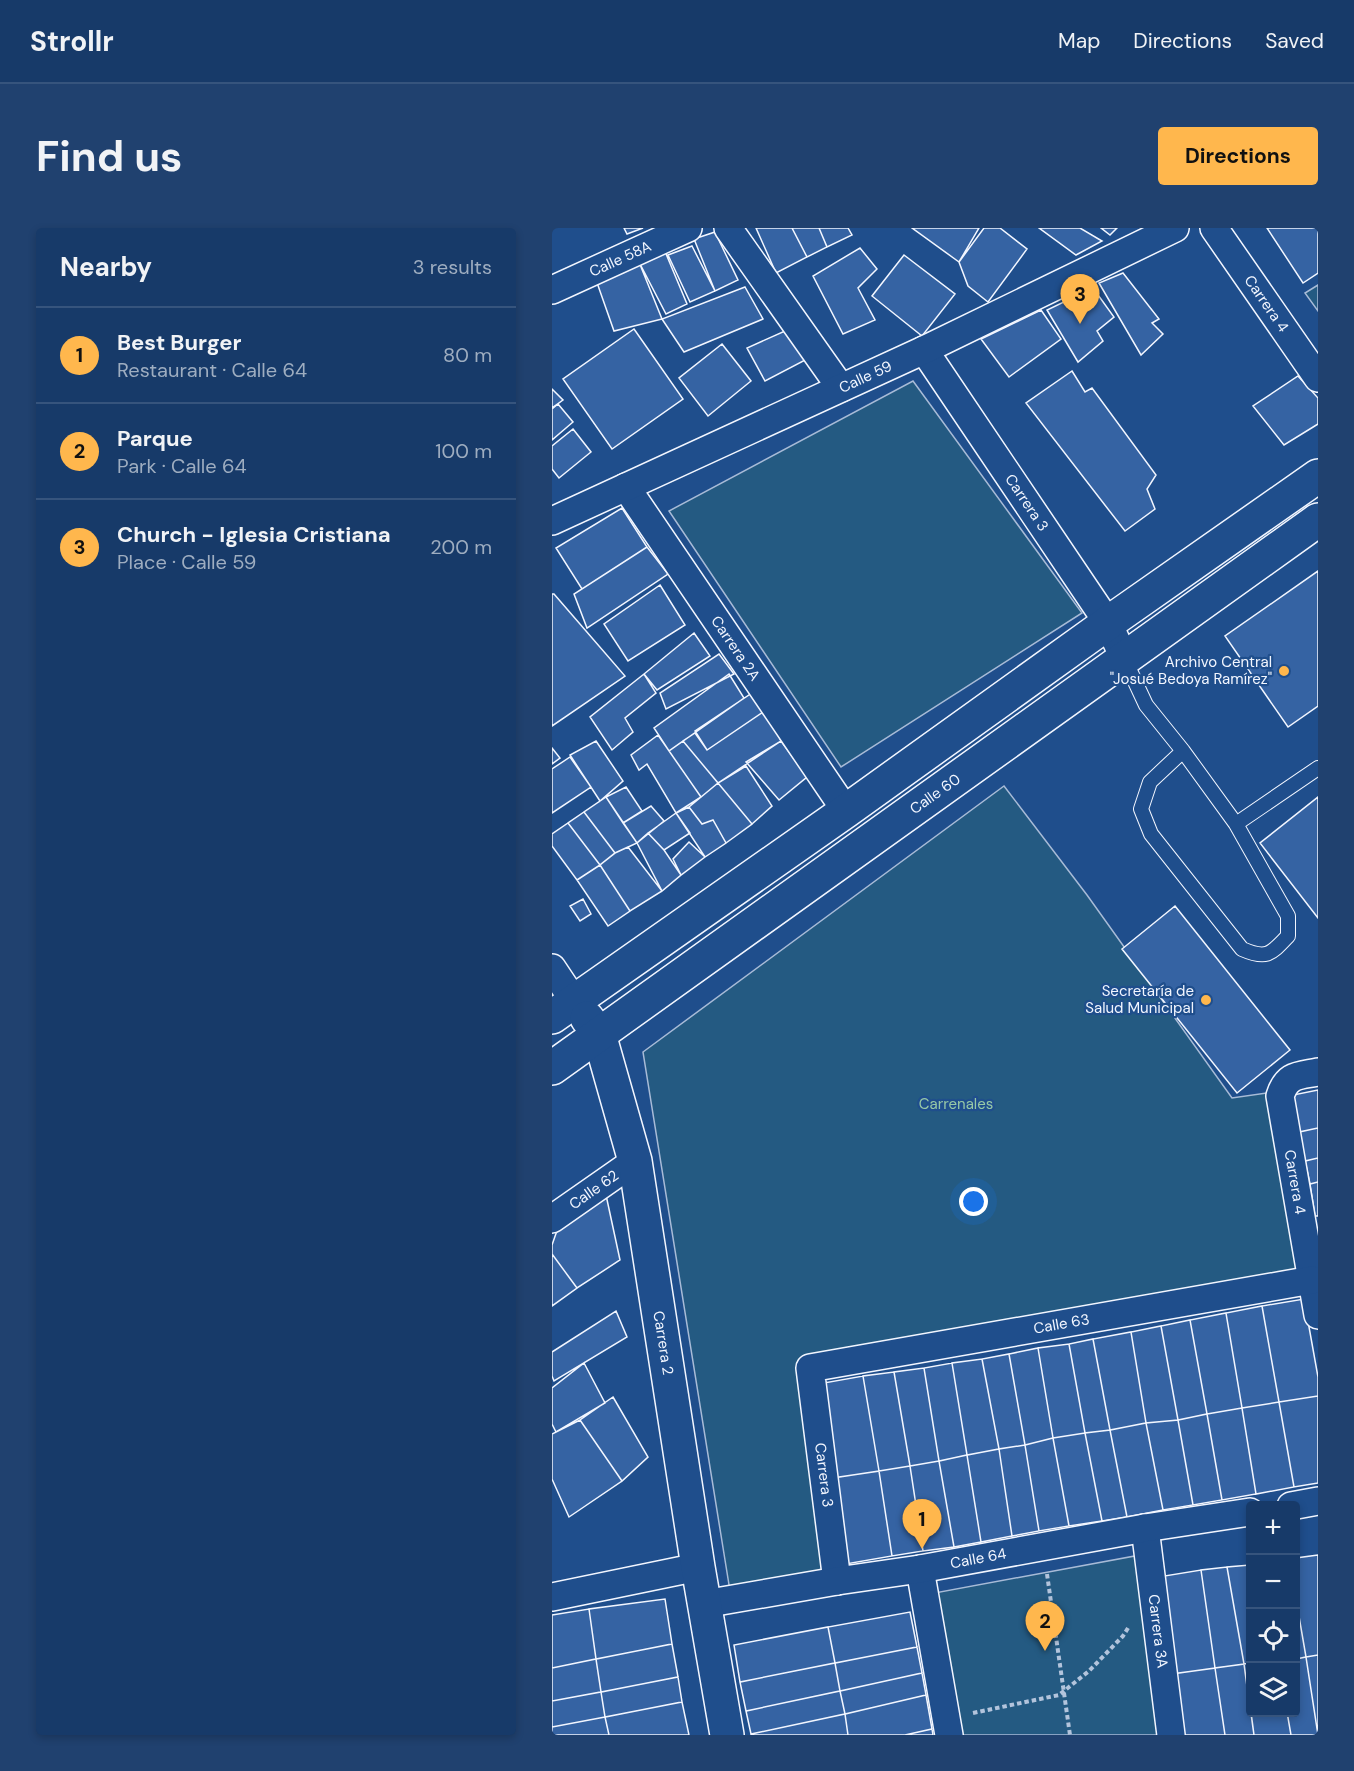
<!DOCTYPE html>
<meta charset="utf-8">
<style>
body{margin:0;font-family:"DM Sans",sans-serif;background:#20416f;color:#f1f3f6}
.controls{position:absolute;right:18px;bottom:18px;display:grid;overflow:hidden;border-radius:6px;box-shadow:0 3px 9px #0003}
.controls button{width:54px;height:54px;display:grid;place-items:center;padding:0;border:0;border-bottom:2px solid #36547d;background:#173a69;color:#f1f3f6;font:30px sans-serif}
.you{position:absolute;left:422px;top:974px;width:21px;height:21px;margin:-15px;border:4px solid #fff;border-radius:50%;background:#1a73e8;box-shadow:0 0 0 9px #1a73e833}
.badge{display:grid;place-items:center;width:39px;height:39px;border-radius:50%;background:#ffb74d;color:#111;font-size:20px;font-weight:700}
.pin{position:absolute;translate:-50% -50px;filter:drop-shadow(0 2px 3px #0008)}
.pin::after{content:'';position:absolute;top:32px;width:21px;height:18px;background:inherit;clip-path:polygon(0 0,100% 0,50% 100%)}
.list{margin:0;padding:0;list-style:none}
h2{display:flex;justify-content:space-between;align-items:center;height:78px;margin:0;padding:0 24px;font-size:26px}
h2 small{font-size:20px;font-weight:400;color:#9eadc0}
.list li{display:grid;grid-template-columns:39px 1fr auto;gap:18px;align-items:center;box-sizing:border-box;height:96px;padding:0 24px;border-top:2px solid #36547d}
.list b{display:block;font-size:22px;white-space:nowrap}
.list p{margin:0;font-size:20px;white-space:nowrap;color:#9eadc0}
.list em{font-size:20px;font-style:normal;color:#9eadc0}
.icon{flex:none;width:33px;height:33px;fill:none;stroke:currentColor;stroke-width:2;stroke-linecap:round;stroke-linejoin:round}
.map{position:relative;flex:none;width:766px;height:1507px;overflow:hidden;border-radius:6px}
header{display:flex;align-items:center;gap:36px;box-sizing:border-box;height:84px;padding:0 30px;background:#173a69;border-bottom:2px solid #36547d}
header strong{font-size:28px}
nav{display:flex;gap:33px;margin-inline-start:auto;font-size:21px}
.intro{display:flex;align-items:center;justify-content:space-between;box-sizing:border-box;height:144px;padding:0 36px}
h1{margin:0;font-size:42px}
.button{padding:15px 27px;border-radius:6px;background:#ffb74d;color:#111;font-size:21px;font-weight:700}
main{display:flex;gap:36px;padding:0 36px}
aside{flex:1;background:#173a69;border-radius:6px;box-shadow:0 3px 9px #0003}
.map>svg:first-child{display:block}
.green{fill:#245a82;stroke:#a8bbd7;stroke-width:1.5}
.building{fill:#3563a3;stroke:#f2f6ff;stroke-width:1.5}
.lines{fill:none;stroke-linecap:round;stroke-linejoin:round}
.lane-casing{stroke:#f2f6ff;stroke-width:16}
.street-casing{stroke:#f2f6ff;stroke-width:30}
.secondary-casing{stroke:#f2f6ff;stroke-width:36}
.path{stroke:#b3c4dc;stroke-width:4;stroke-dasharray:4.5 3;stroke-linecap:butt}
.lane{stroke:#1f4e8c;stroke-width:14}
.street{stroke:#1f4e8c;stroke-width:27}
.secondary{stroke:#1f4e8c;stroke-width:33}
.poi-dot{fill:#ffb74d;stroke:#1f4e8c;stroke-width:2}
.labels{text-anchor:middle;stroke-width:4.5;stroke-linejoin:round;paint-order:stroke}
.street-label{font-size:15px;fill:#f2f6ff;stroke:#1f4e8c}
.poi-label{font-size:15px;fill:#f2f6ff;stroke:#1f4e8c;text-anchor:end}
.park-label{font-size:15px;fill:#97c8a6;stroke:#1f4e8c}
</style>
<header>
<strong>Strollr</strong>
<nav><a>Map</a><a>Directions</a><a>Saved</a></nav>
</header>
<div class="intro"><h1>Find us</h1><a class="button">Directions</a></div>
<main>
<aside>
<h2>Nearby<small>3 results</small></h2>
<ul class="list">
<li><span class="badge">1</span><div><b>Best Burger</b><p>Restaurant · Calle 64</p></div><em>80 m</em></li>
<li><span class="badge">2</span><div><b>Parque</b><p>Park · Calle 64</p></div><em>100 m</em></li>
<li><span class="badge">3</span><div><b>Church - Iglesia Cristiana</b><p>Place · Calle 59</p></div><em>200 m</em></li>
</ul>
</aside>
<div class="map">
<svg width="766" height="1507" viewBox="0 0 766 1507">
<rect width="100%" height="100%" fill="#1f4e8c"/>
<!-- green -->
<path class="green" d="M 766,57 L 766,83 L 753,65 Z
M 361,153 L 530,385 L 289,539 L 117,283 Z
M 452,558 L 535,667 L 680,870 L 721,864 L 751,1049 L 247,1132 L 281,1346 L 178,1363 L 91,824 Z
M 583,1328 L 614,1507 L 402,1507 L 377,1366 Z"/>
<!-- building -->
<path class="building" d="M 72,0 L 91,0 L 75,6 Z
M 204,0 L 240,0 L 255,29 L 224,45 Z
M 240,0 L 267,0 L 275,19 L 255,29 Z
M 267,0 L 296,0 L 300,7 L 275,19 Z
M 360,0 L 427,0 L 407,34 Z
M 432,0 L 448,0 L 475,21 L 436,74 L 416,58 L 407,34 Z
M 487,0 L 528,0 L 550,13 L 524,27 Z
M 549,0 L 565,0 L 558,7 Z
M 715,0 L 766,0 L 766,45 L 751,55 Z
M 163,4 L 186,52 L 163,63 L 142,11 Z
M 140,18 L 163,63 L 138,74 L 116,27 Z
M 308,20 L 325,41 L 306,60 L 323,92 L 291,106 L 261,48 Z
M 112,21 L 135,76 L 114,86 L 87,34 Z
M 352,27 L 403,66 L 370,108 L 320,68 Z
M 87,34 L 110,91 L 62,103 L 43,49 Z
M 571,45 L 607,91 L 600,95 L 611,106 L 589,127 L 547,55 Z
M 193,59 L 211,91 L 132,124 L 110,91 Z
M 541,60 L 562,89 L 545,103 L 551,113 L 526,134 L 495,82 Z
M 489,82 L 509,111 L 457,149 L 429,111 Z
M 242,99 L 259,129 L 213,153 L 195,120 Z
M 82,101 L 131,171 L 60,221 L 11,151 Z
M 170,116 L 199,153 L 156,188 L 127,150 Z
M 520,143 L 533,164 L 540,160 L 604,247 L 595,261 L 603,281 L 573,303 L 474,175 Z
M 746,148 L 766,170 L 766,196 L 732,217 L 701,178 Z
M 0,161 L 11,172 L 0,180 Z
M 6,176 L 21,194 L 0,212 L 0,181 Z
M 21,201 L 39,224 L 7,250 L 0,241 L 0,218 Z
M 70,280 L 95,319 L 30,361 L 4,320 Z
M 95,319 L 116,346 L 35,400 L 22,366 Z
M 766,343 L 766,478 L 736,499 L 673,408 Z
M 108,357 L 133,397 L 76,433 L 52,396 Z
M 0,366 L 2,366 L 73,448 L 0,498 Z
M 142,405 L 158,428 L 105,462 L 92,446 Z
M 167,426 L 182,446 L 114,481 L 108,465 Z
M 92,446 L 104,465 L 73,490 L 81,504 L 60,522 L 38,489 Z
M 177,446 L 192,470 L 117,523 L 102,500 Z
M 200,465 L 214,482 L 155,522 L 143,503 Z
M 214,482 L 229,513 L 166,555 L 131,513 L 143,505 L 155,522 Z
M 106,507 L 149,569 L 124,585 L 95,536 L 87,542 L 79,527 Z
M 44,513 L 71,553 L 48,573 L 18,527 Z
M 131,513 L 166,555 L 149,569 L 117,523 Z
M 229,513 L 255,549 L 227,572 L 194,534 Z
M 0,520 L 8,530 L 0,536 Z
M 18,529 L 39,559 L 0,585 L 0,541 Z
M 194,538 L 220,578 L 200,596 L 166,555 Z
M 166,555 L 200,596 L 174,615 L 161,592 L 150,596 L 137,579 Z
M 74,559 L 90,583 L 71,595 L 54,569 Z
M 54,569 L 85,615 L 63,625 L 32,584 Z
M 766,569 L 766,690 L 708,615 Z
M 99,578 L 112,593 L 85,615 L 71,595 Z
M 137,579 L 150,596 L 161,592 L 174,615 L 153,629 L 124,585 Z
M 32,584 L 63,625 L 48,637 L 16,595 Z
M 124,585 L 138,605 L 112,622 L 96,605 Z
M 16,595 L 48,637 L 25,652 L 0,618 L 0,606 Z
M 96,605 L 112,622 L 129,647 L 110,663 L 85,615 Z
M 137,614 L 153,629 L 129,647 L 121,631 Z
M 76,619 L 110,663 L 78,683 L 48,637 L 63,625 Z
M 48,637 L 78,683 L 56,698 L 25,652 Z
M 31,671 L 39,686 L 28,693 L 18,678 Z
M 623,678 L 738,822 L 685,865 L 570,721 Z
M 766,862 L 766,900 L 747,904 L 741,867 Z
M 766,900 L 766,930 L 753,933 L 747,904 Z
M 766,930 L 766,954 L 758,956 L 753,933 Z
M 766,954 L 766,988 L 763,988 L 758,956 Z
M 54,967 L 68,1032 L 25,1060 L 0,1026 L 0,1017 L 8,994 Z
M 0,1026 L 25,1060 L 0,1078 Z
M 752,1071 L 766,1149 L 766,1168 L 727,1174 L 710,1078 Z
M 710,1078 L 727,1174 L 690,1180 L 674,1085 Z
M 64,1083 L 75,1109 L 2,1153 L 0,1148 L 0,1124 Z
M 674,1085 L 690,1180 L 655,1186 L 638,1092 Z
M 638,1092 L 655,1186 L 626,1192 L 609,1098 Z
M 609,1098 L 626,1192 L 594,1195 L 579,1104 Z
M 579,1104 L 594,1195 L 558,1202 L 541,1111 Z
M 541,1111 L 558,1202 L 533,1205 L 517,1116 Z
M 517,1116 L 533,1205 L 501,1210 L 486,1120 Z
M 486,1120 L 501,1210 L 473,1217 L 457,1126 Z
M 457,1126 L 473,1217 L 447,1221 L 430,1131 Z
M 430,1131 L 447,1221 L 415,1227 L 400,1135 Z
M 32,1135 L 53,1175 L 4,1204 L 0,1196 L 0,1160 Z
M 400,1135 L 415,1227 L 387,1233 L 372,1140 Z
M 372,1140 L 387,1233 L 358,1238 L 342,1144 Z
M 342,1144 L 358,1238 L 327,1243 L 311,1148 Z
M 311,1148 L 327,1243 L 281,1250 L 266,1156 Z
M 766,1168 L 766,1255 L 742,1259 L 727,1174 Z
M 61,1169 L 96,1229 L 70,1253 L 28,1192 Z
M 727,1174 L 742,1259 L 704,1266 L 690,1180 Z
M 690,1180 L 704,1266 L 670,1272 L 655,1186 Z
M 655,1186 L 670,1272 L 641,1277 L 626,1192 Z
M 28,1192 L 70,1253 L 17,1289 L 0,1251 L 0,1206 Z
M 626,1192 L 641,1277 L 611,1282 L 594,1195 Z
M 594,1195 L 611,1282 L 575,1289 L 558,1202 Z
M 558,1202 L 575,1289 L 550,1293 L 533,1205 Z
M 533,1205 L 550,1293 L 517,1298 L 501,1210 Z
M 501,1210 L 517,1298 L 487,1303 L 473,1217 Z
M 473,1217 L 487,1303 L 460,1308 L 447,1221 Z
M 447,1221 L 460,1308 L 429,1314 L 415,1227 Z
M 415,1227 L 429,1314 L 402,1319 L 387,1233 Z
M 387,1233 L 402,1319 L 371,1323 L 358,1238 Z
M 358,1238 L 371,1323 L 340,1328 L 327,1243 Z
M 327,1243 L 340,1328 L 294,1336 L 281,1250 Z
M 766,1327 L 766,1427 L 754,1429 L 744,1371 L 744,1330 Z
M 698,1337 L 698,1435 L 692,1436 L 675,1339 Z
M 675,1339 L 692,1436 L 663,1440 L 649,1342 Z
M 649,1342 L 663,1440 L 620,1446 L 606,1349 Z
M 113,1371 L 120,1416 L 44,1431 L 37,1381 Z
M 744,1371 L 754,1429 L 744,1431 Z
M 37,1381 L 44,1431 L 0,1440 L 0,1387 Z
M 358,1384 L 365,1419 L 283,1435 L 276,1399 Z
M 276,1399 L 283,1435 L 188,1454 L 182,1417 Z
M 120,1416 L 126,1449 L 49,1464 L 44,1431 Z
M 365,1419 L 370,1445 L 288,1463 L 283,1435 Z
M 766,1427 L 766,1507 L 754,1429 Z
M 754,1429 L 766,1507 L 739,1507 L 735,1484 L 744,1484 L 744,1431 Z
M 44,1431 L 49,1464 L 0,1473 L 0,1440 Z
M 283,1435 L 288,1463 L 194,1483 L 188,1454 Z
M 698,1435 L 698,1481 L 692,1436 Z
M 692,1436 L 702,1507 L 673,1507 L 663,1440 Z
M 663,1440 L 673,1507 L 628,1507 L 620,1446 Z
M 370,1445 L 374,1467 L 293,1486 L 288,1463 Z
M 126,1449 L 130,1474 L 53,1489 L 49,1464 Z
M 288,1463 L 293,1486 L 199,1506 L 194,1483 Z
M 49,1464 L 53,1489 L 0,1499 L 0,1473 Z
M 374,1467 L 380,1501 L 353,1507 L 296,1507 L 293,1486 Z
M 130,1474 L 137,1507 L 57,1507 L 53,1489 Z
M 699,1484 L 735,1484 L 739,1507 L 702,1507 Z
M 293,1486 L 296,1507 L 199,1507 L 199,1506 Z
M 53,1489 L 57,1507 L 0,1507 L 0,1499 Z
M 380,1501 L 381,1507 L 353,1507 Z"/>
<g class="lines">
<!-- lane casing -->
<g class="lane-casing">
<path id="lane" d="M 573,432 L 594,477 L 631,523 L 684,596 L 736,688 L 736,708 C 719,726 715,732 690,721 L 599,606 L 589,581 L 598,554 L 631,523
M 684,596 L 766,540"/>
</g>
<!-- street casing -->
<g class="street-casing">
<g id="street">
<path d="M 176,0 L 289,160"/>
<path id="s1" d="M 662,0 L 766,150"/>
<path id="s2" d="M 0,62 L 136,0"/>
<path id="s3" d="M 372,122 L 556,395 L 573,432"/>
<path id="s4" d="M 74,259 L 294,583"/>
<path id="s5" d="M 0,293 L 372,122 L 623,0"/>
<path d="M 0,740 L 22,773"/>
<path id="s6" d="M 766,844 C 746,848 735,846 728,868 L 766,1087"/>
<path id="s7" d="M 0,991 L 83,933"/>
<path d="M 739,1278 L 766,1273"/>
<path id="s8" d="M 593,1300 L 619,1507"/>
<path d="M 368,1341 L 397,1507"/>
<path id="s9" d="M 285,1353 L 258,1140 L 760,1052"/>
<path d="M 0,1369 L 146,1339"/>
<path id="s10" d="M 152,1376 L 285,1353 L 368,1341 L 593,1300 L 698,1284"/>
</g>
</g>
<!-- secondary casing -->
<g class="secondary-casing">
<g id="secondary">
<path d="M 0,789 L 294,583 L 556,395 L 766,248"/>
<path id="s11" d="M 35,790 L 47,806 L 83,933 L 146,1339 L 175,1507"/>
<path id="s12" d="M 0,840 L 766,292"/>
</g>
</g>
<!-- path -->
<path class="path" d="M 495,1346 L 518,1507
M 421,1485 L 507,1467 L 537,1443 L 571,1408 L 576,1400"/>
<!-- lane -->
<use href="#lane" class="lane"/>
<!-- street -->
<use href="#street" class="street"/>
<!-- secondary -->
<use href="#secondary" class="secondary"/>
</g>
<!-- markers -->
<g class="poi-dot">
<circle cx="732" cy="443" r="6"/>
<circle cx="654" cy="772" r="6"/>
</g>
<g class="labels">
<!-- street labels -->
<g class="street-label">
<text dy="5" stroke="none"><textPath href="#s2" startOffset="75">Calle 58A</textPath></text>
<text dy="5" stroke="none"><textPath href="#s1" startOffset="92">Carrera 4</textPath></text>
<text dy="5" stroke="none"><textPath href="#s5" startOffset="345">Calle 59</textPath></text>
<text dy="5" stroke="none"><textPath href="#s3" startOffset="184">Carrera 3</textPath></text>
<text dy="5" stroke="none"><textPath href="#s4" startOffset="195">Carrera 2A</textPath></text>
<text dy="5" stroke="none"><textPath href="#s12" startOffset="471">Calle 60</textPath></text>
<text dy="5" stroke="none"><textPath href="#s6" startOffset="136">Carrera 4</textPath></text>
<text dy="5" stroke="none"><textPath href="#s7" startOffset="51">Calle 62</textPath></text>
<text dy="5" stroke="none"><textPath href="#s9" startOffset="470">Calle 63</textPath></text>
<text dy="5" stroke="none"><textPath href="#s11" startOffset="336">Carrera 2</textPath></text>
<text transform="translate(272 1247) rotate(83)" y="5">Carrera 3</text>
<text dy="5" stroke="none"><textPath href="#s10" startOffset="278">Calle 64</textPath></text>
<text dy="5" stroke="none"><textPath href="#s8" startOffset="104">Carrera 3A</textPath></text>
</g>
<!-- poi labels -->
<g class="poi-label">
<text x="720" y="439">Archivo Central<tspan x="720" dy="17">"Josué Bedoya Ramírez"</tspan></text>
<text x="642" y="768">Secretaría de<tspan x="642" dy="17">Salud Municipal</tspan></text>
</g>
<!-- park labels -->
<g class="park-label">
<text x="404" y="881">Carrenales</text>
</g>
</g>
</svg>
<div class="controls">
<button>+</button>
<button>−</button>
<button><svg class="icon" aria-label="locate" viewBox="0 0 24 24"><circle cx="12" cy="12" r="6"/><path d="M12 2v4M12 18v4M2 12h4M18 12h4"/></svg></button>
<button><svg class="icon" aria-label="layers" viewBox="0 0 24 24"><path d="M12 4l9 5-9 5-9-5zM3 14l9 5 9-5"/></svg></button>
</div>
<div class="you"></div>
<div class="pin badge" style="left:370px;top:1321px">1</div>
<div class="pin badge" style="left:493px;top:1423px">2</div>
<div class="pin badge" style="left:528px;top:96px">3</div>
</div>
</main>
